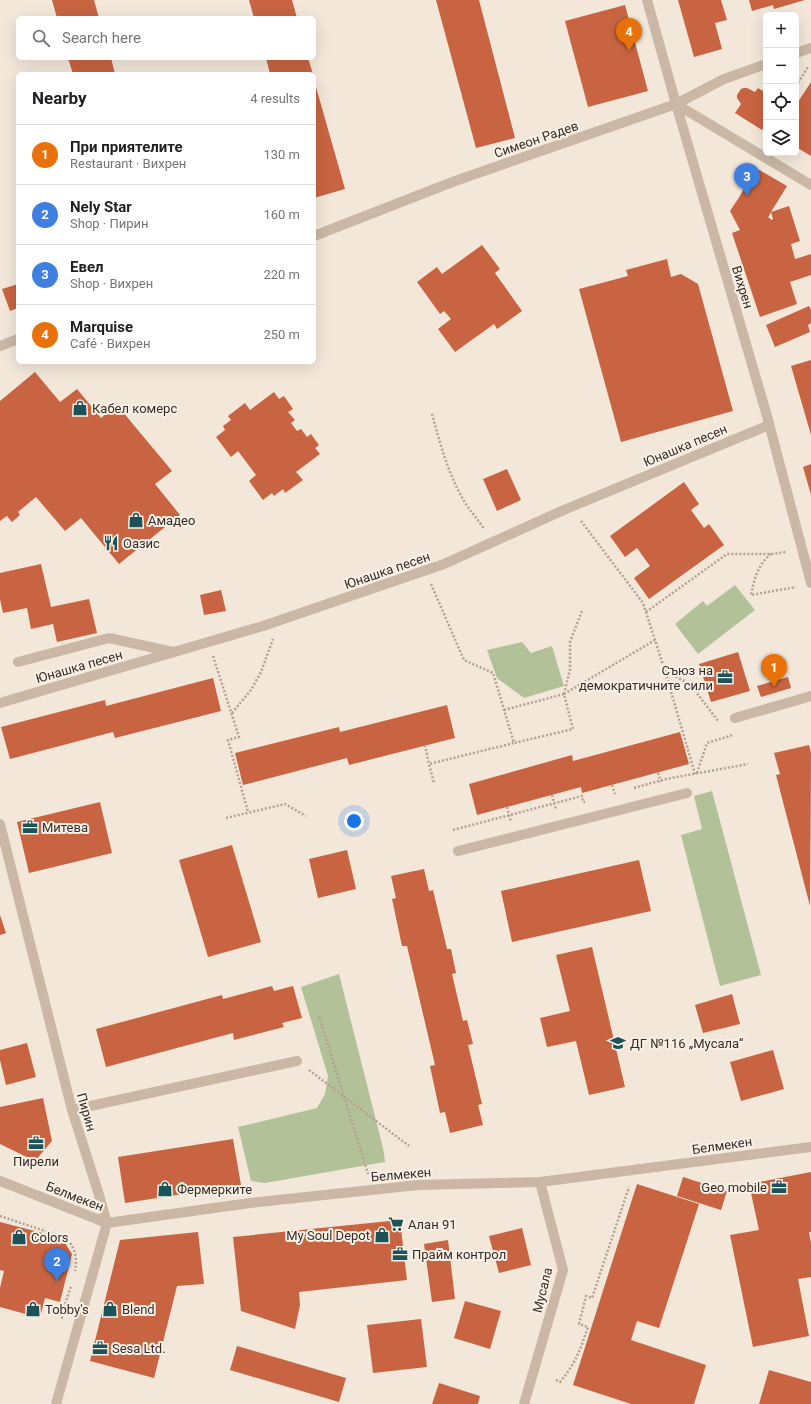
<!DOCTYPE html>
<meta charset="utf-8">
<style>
body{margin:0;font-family:Roboto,sans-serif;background:#f2f2f2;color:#202124}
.controls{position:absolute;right:12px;top:12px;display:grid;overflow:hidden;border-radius:6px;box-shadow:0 4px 16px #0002}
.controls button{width:36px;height:36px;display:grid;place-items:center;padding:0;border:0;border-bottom:1px solid #e0e0e0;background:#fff;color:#202124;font:20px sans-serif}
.you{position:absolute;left:354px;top:821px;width:14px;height:14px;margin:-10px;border:3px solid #fff;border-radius:50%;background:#1a73e8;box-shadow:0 0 0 6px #1a73e833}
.badge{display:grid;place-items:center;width:26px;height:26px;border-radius:50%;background:#7c3aed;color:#fff;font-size:13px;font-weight:700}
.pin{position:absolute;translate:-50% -33px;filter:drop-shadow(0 1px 2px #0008)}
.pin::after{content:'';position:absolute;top:21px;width:14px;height:12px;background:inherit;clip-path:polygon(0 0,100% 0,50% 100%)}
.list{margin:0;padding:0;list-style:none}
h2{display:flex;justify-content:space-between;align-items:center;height:52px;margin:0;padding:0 16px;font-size:17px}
h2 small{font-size:13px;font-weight:400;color:#757577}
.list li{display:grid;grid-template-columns:26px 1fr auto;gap:12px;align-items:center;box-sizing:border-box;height:60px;padding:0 16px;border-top:1px solid #e0e0e0}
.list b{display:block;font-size:15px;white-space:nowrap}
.list p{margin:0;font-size:13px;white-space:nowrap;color:#757577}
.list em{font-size:13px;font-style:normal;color:#757577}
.icon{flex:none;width:22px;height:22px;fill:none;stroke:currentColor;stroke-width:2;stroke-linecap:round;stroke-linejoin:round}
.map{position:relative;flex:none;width:811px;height:1404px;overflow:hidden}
.search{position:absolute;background:#fff;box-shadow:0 4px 16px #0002;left:16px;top:16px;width:300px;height:44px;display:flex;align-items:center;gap:10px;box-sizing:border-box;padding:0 14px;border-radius:6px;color:#757577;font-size:15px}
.panel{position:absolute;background:#fff;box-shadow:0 4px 16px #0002;left:16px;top:72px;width:300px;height:292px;border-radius:6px}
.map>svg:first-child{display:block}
.green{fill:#b3c199}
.building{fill:#c86441}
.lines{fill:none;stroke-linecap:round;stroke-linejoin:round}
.path{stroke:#b6a190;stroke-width:2.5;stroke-dasharray:2 2;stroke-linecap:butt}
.lane{stroke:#cab7a5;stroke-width:10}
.street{stroke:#cab7a5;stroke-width:10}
.labels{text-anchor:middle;stroke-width:4;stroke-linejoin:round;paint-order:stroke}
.street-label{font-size:13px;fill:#362c27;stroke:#faf1e6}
.poi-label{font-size:13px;fill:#362c27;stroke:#faf1e6;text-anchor:start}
</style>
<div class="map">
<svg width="811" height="1404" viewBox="0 0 811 1404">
<rect width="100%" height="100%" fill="#f2e7d9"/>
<!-- green -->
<path class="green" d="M 735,585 L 755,610 L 698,654 L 675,624 L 703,601 L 707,606 Z
M 522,642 L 531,653 L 552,646 L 564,686 L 524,698 L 497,678 L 487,650 Z
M 712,791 L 761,975 L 720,986 L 681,835 L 702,829 L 694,796 Z
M 339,974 L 383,1148 L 385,1162 L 265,1183 L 251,1181 L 238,1127 L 317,1108 L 325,1094 L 328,1076 L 301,987 Z"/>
<!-- building -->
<path class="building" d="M 52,0 L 94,0 L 99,18 L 57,18 Z
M 249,0 L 292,0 L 297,18 L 254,18 Z
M 436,0 L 479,0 L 515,138 L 476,148 Z
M 678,0 L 721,0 L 727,20 L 715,23 L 722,49 L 694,57 Z
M 749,0 L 805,0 L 774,9 L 773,5 L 752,11 Z
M 625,5 L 648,91 L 588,107 L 565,21 Z
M 68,58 L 111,58 L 115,74 L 73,74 Z
M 266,58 L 308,58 L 313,74 L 270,74 Z
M 314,80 L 345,189 L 314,198 Z
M 811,82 L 811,156 L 796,147 L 796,105 Z
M 744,88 L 747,88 L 755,92 L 758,88 L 766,93 L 766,124 L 762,130 L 735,113 L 741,104 L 737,98 L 737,95 L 741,89 Z
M 756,168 L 787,186 L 771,212 L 768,218 L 770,218 L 771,220 L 773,219 L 771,212 L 789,206 L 800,241 L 791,244 L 795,259 L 811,254 L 811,275 L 790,282 L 797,304 L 760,317 L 732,233 L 740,230 L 730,211 L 738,199 Z
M 482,245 L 500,269 L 495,273 L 522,311 L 497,329 L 494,324 L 455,352 L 438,329 L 451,319 L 444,311 L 440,314 L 417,282 L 437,267 L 442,274 Z
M 667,259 L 671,277 L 681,274 L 698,284 L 733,411 L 621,442 L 579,289 L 628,276 L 626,270 Z
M 18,284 L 18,308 L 10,311 L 2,289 Z
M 809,306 L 811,310 L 811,323 L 808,325 L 810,332 L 775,347 L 766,325 Z
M 811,360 L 811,435 L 791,366 Z
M 35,372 L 60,402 L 77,389 L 101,418 L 117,405 L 172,471 L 155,484 L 180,515 L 119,564 L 81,518 L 65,531 L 36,497 L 18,512 L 20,515 L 12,522 L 7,516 L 0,521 L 0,401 Z
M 274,392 L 279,399 L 284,396 L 293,409 L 288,412 L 295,420 L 291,423 L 297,431 L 301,429 L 307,437 L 311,434 L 319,445 L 315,448 L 320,454 L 296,472 L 303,480 L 285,493 L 283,489 L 274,496 L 272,493 L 263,500 L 249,481 L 256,475 L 238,451 L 231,457 L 216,437 L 225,430 L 223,426 L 231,420 L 228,416 L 245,403 L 250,410 Z
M 811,464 L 811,495 L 803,467 Z
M 507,469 L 521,500 L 497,511 L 483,479 Z
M 684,482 L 699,504 L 691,510 L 704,528 L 709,524 L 724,545 L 649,599 L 634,578 L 650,566 L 637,548 L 625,557 L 610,536 Z
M 41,564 L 51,607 L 89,599 L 97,633 L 57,642 L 53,624 L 31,629 L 27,608 L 3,613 L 0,599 L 0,573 Z
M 221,590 L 226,611 L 204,615 L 200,595 Z
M 738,652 L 750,691 L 711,702 L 699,664 Z
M 788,677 L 791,688 L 761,697 L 757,686 Z
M 213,678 L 221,711 L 115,738 L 113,732 L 10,759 L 1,727 L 105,700 L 106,706 Z
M 447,705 L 455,738 L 349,765 L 347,758 L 243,785 L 235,753 L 339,727 L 340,732 Z
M 680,732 L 689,764 L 582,793 L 581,787 L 477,815 L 469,784 L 572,755 L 573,761 Z
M 809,745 L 811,753 L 810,906 L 776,775 L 780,774 L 774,753 Z
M 100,802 L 112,853 L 29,873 L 17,822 Z
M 232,845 L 261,942 L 208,957 L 179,860 Z
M 347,850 L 356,889 L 318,898 L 309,859 Z
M 639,860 L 651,911 L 512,942 L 501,891 Z
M 424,869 L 429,891 L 433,890 L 447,949 L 451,949 L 456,973 L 452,974 L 463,1021 L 467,1020 L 473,1044 L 468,1045 L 482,1104 L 478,1105 L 483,1125 L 450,1133 L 445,1112 L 440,1113 L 430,1066 L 435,1065 L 407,946 L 402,946 L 392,899 L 396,898 L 391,876 Z
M 0,915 L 6,933 L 0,935 Z
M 592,947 L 625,1087 L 589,1095 L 576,1041 L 547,1047 L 540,1018 L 570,1011 L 556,955 Z
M 272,986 L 274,991 L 293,986 L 302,1018 L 282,1023 L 284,1027 L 234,1040 L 233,1033 L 106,1067 L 96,1029 L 222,995 L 223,999 Z
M 732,994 L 740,1024 L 703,1033 L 695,1005 Z
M 27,1043 L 36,1077 L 6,1085 L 0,1060 L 0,1050 Z
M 773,1050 L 784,1089 L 741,1101 L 730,1062 Z
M 43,1098 L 52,1141 L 35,1161 L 0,1144 L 0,1107 Z
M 233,1139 L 241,1185 L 125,1203 L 118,1157 Z
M 811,1172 L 811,1232 L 809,1232 L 811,1243 L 811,1277 L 798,1279 L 809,1336 L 753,1347 L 730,1235 L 759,1230 L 749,1184 Z
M 683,1177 L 727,1191 L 721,1210 L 677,1196 Z
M 637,1184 L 699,1204 L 659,1328 L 637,1321 L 631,1340 L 706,1365 L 694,1404 L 631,1404 L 573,1385 Z
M 400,1220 L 407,1280 L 299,1292 L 300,1305 L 295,1329 L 241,1311 L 233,1237 Z
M 0,1222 L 62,1238 L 72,1254 L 60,1302 L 45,1298 L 40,1318 L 0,1307 L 0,1288 L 4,1271 L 0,1270 Z
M 522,1228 L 531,1265 L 499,1273 L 489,1236 Z
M 198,1232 L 204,1284 L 177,1286 L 154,1378 L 90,1361 L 120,1240 Z
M 448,1240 L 455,1299 L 432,1302 L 424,1244 Z
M 465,1301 L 501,1311 L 490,1349 L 454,1338 Z
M 421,1319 L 427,1367 L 373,1373 L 367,1325 Z
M 237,1346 L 346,1378 L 339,1402 L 230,1370 Z
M 769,1370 L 811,1382 L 811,1404 L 759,1404 Z
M 439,1383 L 480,1396 L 478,1404 L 432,1404 Z"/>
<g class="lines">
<!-- path -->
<path class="path" d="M 796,86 L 808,67
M 432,414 C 440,443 448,474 464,501 C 470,511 478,519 484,529
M 581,521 L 643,603 L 665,671 L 695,774
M 771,554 C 758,564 754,580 751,595 L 796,587
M 431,584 L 464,660 L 493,673 L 514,743 L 429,764 L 434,783
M 646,612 L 727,554 L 771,554 L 786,552
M 213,656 L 239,737 L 228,740 L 248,812
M 665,671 L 690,684 L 718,721
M 564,694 L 655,640
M 564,694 L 570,669 L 570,642 L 582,611
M 504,710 L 564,694 L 573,729 L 514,743
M 232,713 L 251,690 L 261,672 L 273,639
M 425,745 L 429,764
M 658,773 L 661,782
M 697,773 L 707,743 L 733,735
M 612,785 L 615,794
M 634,788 L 666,779 L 748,764
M 552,795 L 556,810
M 507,807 L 511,822
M 226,818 L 285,804 L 306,816
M 453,830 L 582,796 L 583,802 L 585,802
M 319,1016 L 368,1174
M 309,1070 L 409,1146
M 0,1216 L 66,1238 C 76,1249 77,1258 75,1271
M 63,1318 L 61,1317 L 71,1286
M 556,1380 L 560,1382 C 576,1363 580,1350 588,1327 L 579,1324 L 586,1296 L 592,1298 L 629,1187"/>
<!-- lane -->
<path class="lane" d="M 18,662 L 109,638 L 173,652
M 735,718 L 811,696
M 458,851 L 687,793
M 72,1110 L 297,1061"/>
<!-- street -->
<path class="street" d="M 647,0 L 676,104 L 767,416 L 811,583
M 796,53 L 811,48
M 676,104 L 811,185
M 314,236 L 455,181 L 676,104 L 724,79 L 766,64
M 0,346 L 18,339
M 0,703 L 263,626 L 444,564 L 566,509 L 769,425
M 0,824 L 72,1110 L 99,1195 L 107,1223 L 56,1404
M 0,1181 L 107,1223 L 250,1203 L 418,1185 L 540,1182 L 811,1147
M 524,1404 L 563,1270 L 540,1182"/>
</g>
<!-- icons -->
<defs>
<g id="shop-bare" transform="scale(1.2)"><path d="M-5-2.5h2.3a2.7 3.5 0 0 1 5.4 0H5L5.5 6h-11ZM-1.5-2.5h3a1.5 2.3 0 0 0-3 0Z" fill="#1c5358" stroke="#faf1e6" stroke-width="2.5" paint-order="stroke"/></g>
<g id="restaurant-bare" transform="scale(1.2)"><path d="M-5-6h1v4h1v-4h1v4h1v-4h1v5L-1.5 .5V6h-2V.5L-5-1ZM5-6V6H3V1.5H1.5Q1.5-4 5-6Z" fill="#1c5358" stroke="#faf1e6" stroke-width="2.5" paint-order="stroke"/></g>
<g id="office-bare" transform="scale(1.2)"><path d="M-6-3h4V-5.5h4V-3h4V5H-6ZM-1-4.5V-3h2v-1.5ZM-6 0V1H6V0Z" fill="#1c5358" stroke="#faf1e6" stroke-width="2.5" paint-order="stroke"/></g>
<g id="school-bare" transform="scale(1.2)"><path d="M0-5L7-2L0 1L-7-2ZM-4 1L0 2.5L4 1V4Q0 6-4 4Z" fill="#1c5358" stroke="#faf1e6" stroke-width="2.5" paint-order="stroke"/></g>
<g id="supermarket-bare" transform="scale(1.2)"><path d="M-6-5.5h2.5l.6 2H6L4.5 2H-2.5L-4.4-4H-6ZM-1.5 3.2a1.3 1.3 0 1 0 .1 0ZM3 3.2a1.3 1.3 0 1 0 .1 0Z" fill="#1c5358" stroke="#faf1e6" stroke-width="2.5" paint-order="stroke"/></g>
</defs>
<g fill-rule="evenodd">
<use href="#shop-bare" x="80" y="408"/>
<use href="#shop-bare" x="136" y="520"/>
<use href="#restaurant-bare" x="111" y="543"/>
<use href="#office-bare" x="725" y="677"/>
<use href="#office-bare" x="30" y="827"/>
<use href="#school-bare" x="618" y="1043"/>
<use href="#office-bare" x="36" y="1143"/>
<use href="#office-bare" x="779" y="1187"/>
<use href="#shop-bare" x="165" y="1189"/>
<use href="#supermarket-bare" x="396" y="1224"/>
<use href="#shop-bare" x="382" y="1235"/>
<use href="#shop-bare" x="19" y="1237"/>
<use href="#office-bare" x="400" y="1254"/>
<use href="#shop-bare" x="33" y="1309"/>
<use href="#shop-bare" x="110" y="1309"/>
<use href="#office-bare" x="100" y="1348"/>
</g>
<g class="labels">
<!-- street labels -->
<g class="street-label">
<text transform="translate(536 139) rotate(-19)" y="5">Симеон Радев</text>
<text transform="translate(743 287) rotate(73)" y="5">Вихрен</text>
<text transform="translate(685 445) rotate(-23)" y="5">Юнашка песен</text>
<text transform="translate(387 570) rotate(-19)" y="5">Юнашка песен</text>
<text transform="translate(79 666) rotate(-16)" y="5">Юнашка песен</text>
<text transform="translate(87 1112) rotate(74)" y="5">Пирин</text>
<text transform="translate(722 1145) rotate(-8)" y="5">Белмекен</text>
<text transform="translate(401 1174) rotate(-5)" y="5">Белмекен</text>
<text transform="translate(75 1196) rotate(21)" y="5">Белмекен</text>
<text transform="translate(542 1290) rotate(-76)" y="5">Мусала</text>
</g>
<!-- poi labels -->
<g class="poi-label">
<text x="92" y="413">Кабел комерс</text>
<text x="148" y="525">Амадео</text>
<text x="123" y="548">Оазис</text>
<text x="713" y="675" text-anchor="end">Съюз на<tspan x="713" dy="15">демократичните сили</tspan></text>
<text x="42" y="832">Митева</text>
<text x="630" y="1048">ДГ №116 „Мусала“</text>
<text x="36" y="1166" text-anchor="middle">Пирели</text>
<text x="767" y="1192" text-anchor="end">Geo mobile</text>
<text x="177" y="1194">Фермерките</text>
<text x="408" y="1229">Алан 91</text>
<text x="370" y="1240" text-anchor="end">My Soul Depot</text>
<text x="31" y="1242">Colors</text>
<text x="412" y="1259">Прайм контрол</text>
<text x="45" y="1314">Tobby's</text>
<text x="122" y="1314">Blend</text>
<text x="112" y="1353">Sesa Ltd.</text>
</g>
</g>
</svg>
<div class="controls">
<button>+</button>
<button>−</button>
<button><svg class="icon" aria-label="locate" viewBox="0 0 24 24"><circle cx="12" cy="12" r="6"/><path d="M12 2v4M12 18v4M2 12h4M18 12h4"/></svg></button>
<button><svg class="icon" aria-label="layers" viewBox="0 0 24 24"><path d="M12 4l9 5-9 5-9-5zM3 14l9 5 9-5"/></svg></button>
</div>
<div class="you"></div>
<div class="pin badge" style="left:774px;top:687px;background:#e8710a">1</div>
<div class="pin badge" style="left:57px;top:1281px;background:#3f7fe0">2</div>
<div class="pin badge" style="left:747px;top:196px;background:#3f7fe0">3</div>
<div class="pin badge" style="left:629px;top:51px;background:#e8710a">4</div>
<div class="search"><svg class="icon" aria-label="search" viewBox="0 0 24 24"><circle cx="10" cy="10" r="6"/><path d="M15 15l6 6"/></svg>Search here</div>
<section class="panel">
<h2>Nearby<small>4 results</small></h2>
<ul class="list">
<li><span class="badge" style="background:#e8710a">1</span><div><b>При приятелите</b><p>Restaurant · Вихрен</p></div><em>130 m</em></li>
<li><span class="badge" style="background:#3f7fe0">2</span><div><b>Nely Star</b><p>Shop · Пирин</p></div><em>160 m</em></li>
<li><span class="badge" style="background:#3f7fe0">3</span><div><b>Евел</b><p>Shop · Вихрен</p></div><em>220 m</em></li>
<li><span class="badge" style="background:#e8710a">4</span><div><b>Marquise</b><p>Café · Вихрен</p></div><em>250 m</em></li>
</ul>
</section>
</div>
